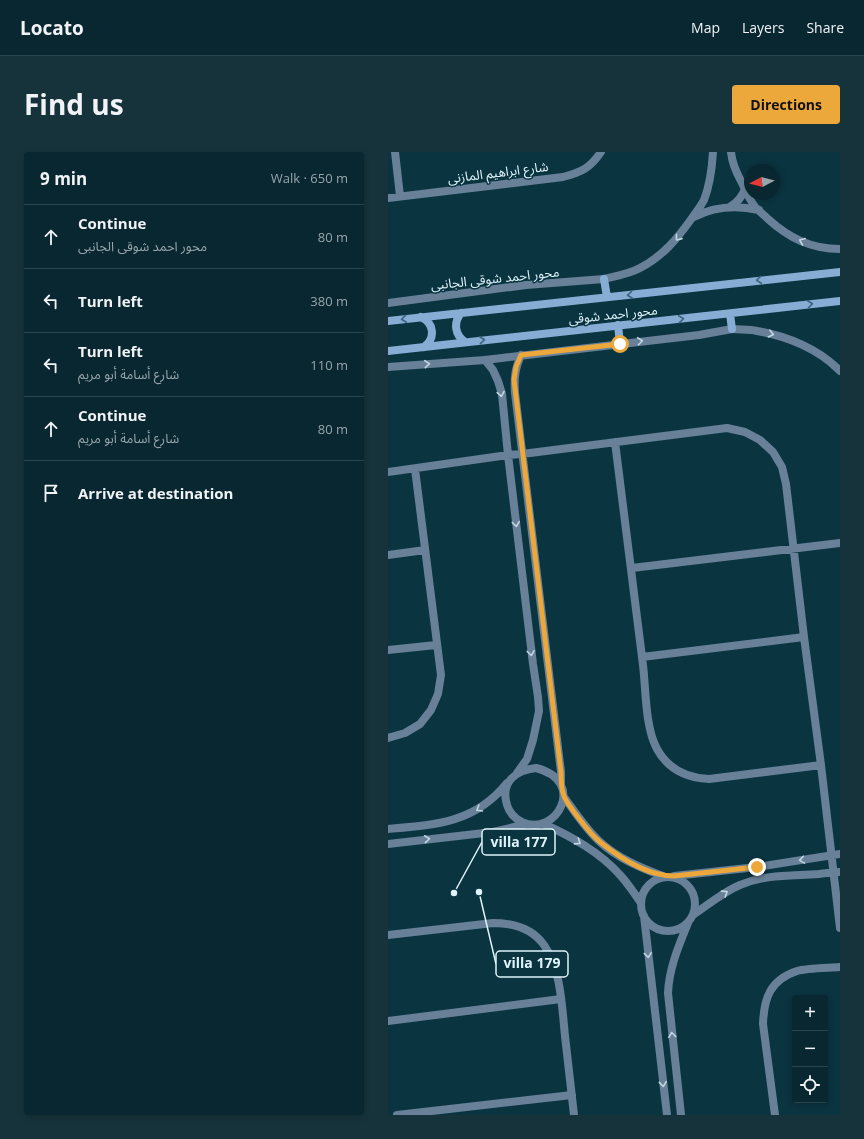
<!DOCTYPE html>
<meta charset="utf-8">
<style>
body{margin:0;font-family:"Open Sans","Noto Sans Arabic",sans-serif;background:#16333c;color:#f1f3f6}
.controls{position:absolute;right:12px;bottom:12px;display:grid;overflow:hidden;border-radius:4px;box-shadow:0 2px 6px #0003}
.controls button{width:36px;height:36px;display:grid;place-items:center;padding:0;border:0;border-bottom:1px solid #29444c;background:#082730;color:#f1f3f6;font:20px sans-serif}
.compass{position:absolute;left:356px;top:12px;width:36px;height:36px;border-radius:50%;background:#082730;box-shadow:0 2px 6px #0003;rotate:263deg}
.stop{position:absolute;width:12px;height:12px;margin:-9px;border:3px solid #eda83b;border-radius:50%;background:#fff}
.stop.end{background:#eda83b;border-color:#fff;box-shadow:0 1px 4px #0008}
.list{margin:0;padding:0;list-style:none}
h2{display:flex;justify-content:space-between;align-items:center;height:52px;margin:0;padding:0 16px;font-size:17px}
h2 small{font-size:13px;font-weight:400;color:#98a5ab}
.list li{display:grid;grid-template-columns:26px 1fr auto;gap:12px;align-items:center;box-sizing:border-box;height:64px;padding:0 16px;border-top:1px solid #29444c}
.list b{display:block;font-size:15px;white-space:nowrap}
.list p{margin:0;font-size:13px;white-space:nowrap;color:#98a5ab}
.list em{font-size:13px;font-style:normal;color:#98a5ab}
.icon{flex:none;width:22px;height:22px;fill:none;stroke:currentColor;stroke-width:2;stroke-linecap:round;stroke-linejoin:round}
.map{position:relative;flex:none;width:452px;height:963px;overflow:hidden;border-radius:4px}
header{display:flex;align-items:center;gap:24px;box-sizing:border-box;height:56px;padding:0 20px;background:#082730;border-bottom:1px solid #29444c}
header strong{font-size:19px}
nav{display:flex;gap:22px;margin-inline-start:auto;font-size:14px}
.intro{display:flex;align-items:center;justify-content:space-between;box-sizing:border-box;height:96px;padding:0 24px}
h1{margin:0;font-size:28px}
.button{padding:10px 18px;border-radius:4px;background:#eda83b;color:#111;font-size:14px;font-weight:700}
main{display:flex;gap:24px;padding:0 24px}
aside{flex:1;background:#082730;border-radius:4px;box-shadow:0 2px 6px #0003}
.map>svg:first-child{display:block}
.lines{fill:none;stroke-linecap:round;stroke-linejoin:round}
.minor{stroke:#688098;stroke-width:8}
.tertiary{stroke:#688098;stroke-width:8}
.secondary{stroke:#87add4;stroke-width:8}
.oneway{stroke:#c0d6e2}
.oneway2{stroke:#3c647b}
.route{stroke:#eda83b;stroke-width:5}
.labels{text-anchor:middle;stroke-width:3;stroke-linejoin:round;paint-order:stroke}
.street-label{font-size:13px;fill:#def3fa;stroke:#0a3440}
.leader{fill:none;stroke:#def3fa;stroke-width:1.5}
.callout-dot{fill:#def3fa;stroke:#0a3440;stroke-width:1.5}
.callout{fill:#0a3440;stroke:#def3fa;stroke-width:1.5}
.callout-label{font-size:14px;text-anchor:middle;font-weight:bold;fill:#def3fa}
</style>
<header>
<strong>Locato</strong>
<nav><a>Map</a><a>Layers</a><a>Share</a></nav>
</header>
<div class="intro"><h1>Find us</h1><a class="button">Directions</a></div>
<main>
<aside>
<h2>9 min<small>Walk · 650 m</small></h2>
<ul class="list">
<li><svg class="icon" aria-label="ahead" viewBox="0 0 24 24"><path d="M12 20V5M6 11l6-6 6 6"/></svg><div><b>Continue</b><p>محور احمد شوقى الجانبى</p></div><em>80 m</em></li>
<li><svg class="icon" aria-label="left" viewBox="0 0 24 24"><path d="M17 20v-9H6M10 6l-5 5 5 5"/></svg><div><b>Turn left</b></div><em>380 m</em></li>
<li><svg class="icon" aria-label="left" viewBox="0 0 24 24"><path d="M17 20v-9H6M10 6l-5 5 5 5"/></svg><div><b>Turn left</b><p>شارع أسامة أبو مريم</p></div><em>110 m</em></li>
<li><svg class="icon" aria-label="ahead" viewBox="0 0 24 24"><path d="M12 20V5M6 11l6-6 6 6"/></svg><div><b>Continue</b><p>شارع أسامة أبو مريم</p></div><em>80 m</em></li>
<li><svg class="icon" aria-label="arrive" viewBox="0 0 24 24"><path d="M6 21V4h12l-3 4 3 4H6"/></svg><div><b>Arrive at destination</b></div></li>
</ul>
</aside>
<div class="map">
<svg width="452" height="963" viewBox="0 0 452 963">
<rect width="100%" height="100%" fill="#0a3440"/>
<g class="lines">
<!-- minor -->
<path class="minor" d="M 7,0 L 12,44
M 0,46 L 175,25 C 194,20 202,16 213,0
M 0,151 L 138,133 L 216,127
M 344,177 C 352,178 361,177 369,179 C 399,184 431,197 452,219
M 133,203 C 127,217 126,226 127,241 L 173,620 L 173,632
M 97,208 L 105,218 L 110,229 L 114,242 L 120,303 L 145,512 L 150,545 L 151,559 L 145,588 L 139,607 L 129,621
M 227,290 C 237,365 246,439 255,513 C 258,538 257,575 269,597 C 280,617 298,626 321,627 L 433,613
M 0,320 L 120,303 L 134,302 L 339,276 L 357,280 L 372,288 L 385,300 L 394,315 L 398,332 L 416,485 L 433,613 L 452,776
M 0,403 L 37,398
M 244,416 L 452,391
M 0,498 L 48,493
M 254,505 L 416,485
M 0,586 L 17,581 L 32,572 L 43,558 L 50,542 L 53,523 L 27,317
M 148,616 C 200,629 168,686 134,670 C 127,667 121,660 119,653 C 112,630 128,618 148,616 Z
M 176,645 C 187,660 197,676 211,689 C 229,706 253,716 275,724
M 156,672 C 184,685 212,700 233,724 C 240,732 247,742 253,751
M 0,677 C 47,673 87,671 119,631
M 0,692 L 105,680 L 139,672
M 286,724 L 369,715 L 452,702
M253 752a27 27 0 1 1 54 0a27 27 0 1 1-54 0Z
M 305,763 C 320,753 335,740 352,733 C 378,722 403,724 431,722 C 438,721 445,720 452,720
M 256,764 L 279,963
M 0,783 L 105,771 C 124,771 144,776 156,793 C 173,817 174,855 177,884 C 180,910 183,937 186,963
M 0,869 L 173,847
M 9,963 L 184,943
M 293,963 L 280,841 C 281,816 291,793 300,771
M 387,963 L 375,872 C 376,846 382,828 409,819 C 419,816 441,816 452,815"/>
<!-- tertiary -->
<path class="tertiary" d="M 343,0 C 344,10 348,20 353,29 C 357,38 362,49 368,56 C 372,60 376,63 380,67 C 401,86 423,97 452,97
M 343,54 C 350,50 354,45 357,37
M 306,65 C 327,54 348,53 371,58
M 216,127 C 228,124 241,122 252,116 C 275,104 289,87 304,66 C 308,60 313,54 316,48 C 322,33 324,16 325,0
M 0,215 L 97,208 L 311,183 L 344,177"/>
<!-- secondary -->
<path class="secondary" d="M 216,127 L 219,145
M 73,161 C 65,171 67,183 77,190
M 342,162 L 344,177
M 33,165 C 46,171 48,186 36,195
M 0,169 L 452,120
M 230,173 L 232,192
M 0,199 L 452,149"/>
</g>
<!-- one-way arrows -->
<defs><path id="oneway-chevron" d="M-2-3.5L2.5 0L-2 3.5" fill="none" stroke-width="1.6" stroke-linecap="round" stroke-linejoin="round"/></defs>
<g class="oneway">
<use href="#oneway-chevron" transform="translate(290 86) rotate(129)"/>
<use href="#oneway-chevron" transform="translate(414 89) rotate(-158)"/>
<use href="#oneway-chevron" transform="translate(383 182) rotate(13)"/>
<use href="#oneway-chevron" transform="translate(252 189) rotate(-7)"/>
<use href="#oneway-chevron" transform="translate(39 212) rotate(-5)"/>
<use href="#oneway-chevron" transform="translate(113 242) rotate(80)"/>
<use href="#oneway-chevron" transform="translate(128 372) rotate(83)"/>
<use href="#oneway-chevron" transform="translate(143 501) rotate(83)"/>
<use href="#oneway-chevron" transform="translate(91 657) rotate(149)"/>
<use href="#oneway-chevron" transform="translate(39 687) rotate(-6)"/>
<use href="#oneway-chevron" transform="translate(190 690) rotate(33)"/>
<use href="#oneway-chevron" transform="translate(414 708) rotate(171)"/>
<use href="#oneway-chevron" transform="translate(337 741) rotate(-33)"/>
<use href="#oneway-chevron" transform="translate(260 803) rotate(84)"/>
<use href="#oneway-chevron" transform="translate(284 883) rotate(-97)"/>
<use href="#oneway-chevron" transform="translate(275 932) rotate(84)"/>
</g>
<g class="oneway2">
<use href="#oneway-chevron" transform="translate(371 128) rotate(174)"/>
<use href="#oneway-chevron" transform="translate(242 143) rotate(174)"/>
<use href="#oneway-chevron" transform="translate(422 152) rotate(-7)"/>
<use href="#oneway-chevron" transform="translate(16 167) rotate(174)"/>
<use href="#oneway-chevron" transform="translate(293 167) rotate(-6)"/>
<use href="#oneway-chevron" transform="translate(94 188) rotate(-6)"/>
</g>
<g class="lines">
<!-- route -->
<path class="route" d="M 232,192 L 133,203 L 128,215 L 126,228 L 173,620 C 173,628 173,637 176,644 C 178,650 183,655 186,660 C 194,670 202,682 212,690 C 232,706 259,724 286,724 L 369,715"/>
</g>
<g class="labels">
<!-- street labels -->
<g class="street-label">
<text transform="translate(110 20) rotate(-7)" y="5">شارع ابراهيم المازنى</text>
<text transform="translate(107 126) rotate(-6)" y="5">محور احمد شوقى الجانبى</text>
<text transform="translate(225 162) rotate(-6)" y="5">محور احمد شوقى</text>
</g>
</g>
<!-- callouts -->
<path class="leader" d="M66 741L94 690M91 740L108 812"/>
<g class="callout-dot">
<circle cx="66" cy="741" r="4"/>
<circle cx="91" cy="740" r="4"/>
</g>
<g class="callout">
<rect x="94" y="677" width="73" height="26" rx="4"/>
<rect x="108" y="799" width="72" height="26" rx="4"/>
</g>
<g class="callout-label">
<text x="131" y="695">villa 177</text>
<text x="144" y="816">villa 179</text>
</g>
</svg>
<div class="controls">
<button>+</button>
<button>−</button>
<button><svg class="icon" aria-label="locate" viewBox="0 0 24 24"><circle cx="12" cy="12" r="6"/><path d="M12 2v4M12 18v4M2 12h4M18 12h4"/></svg></button>
</div>
<svg class="compass" viewBox="-18 -18 36 36"><path d="M0-13l5 13h-10z" fill="#e53935"/><path d="M0 13l5-13h-10z" fill="#98a5ab"/></svg>
<div class="stop" style="left:232px;top:192px"></div>
<div class="stop end" style="left:369px;top:715px"></div>
</div>
</main>
